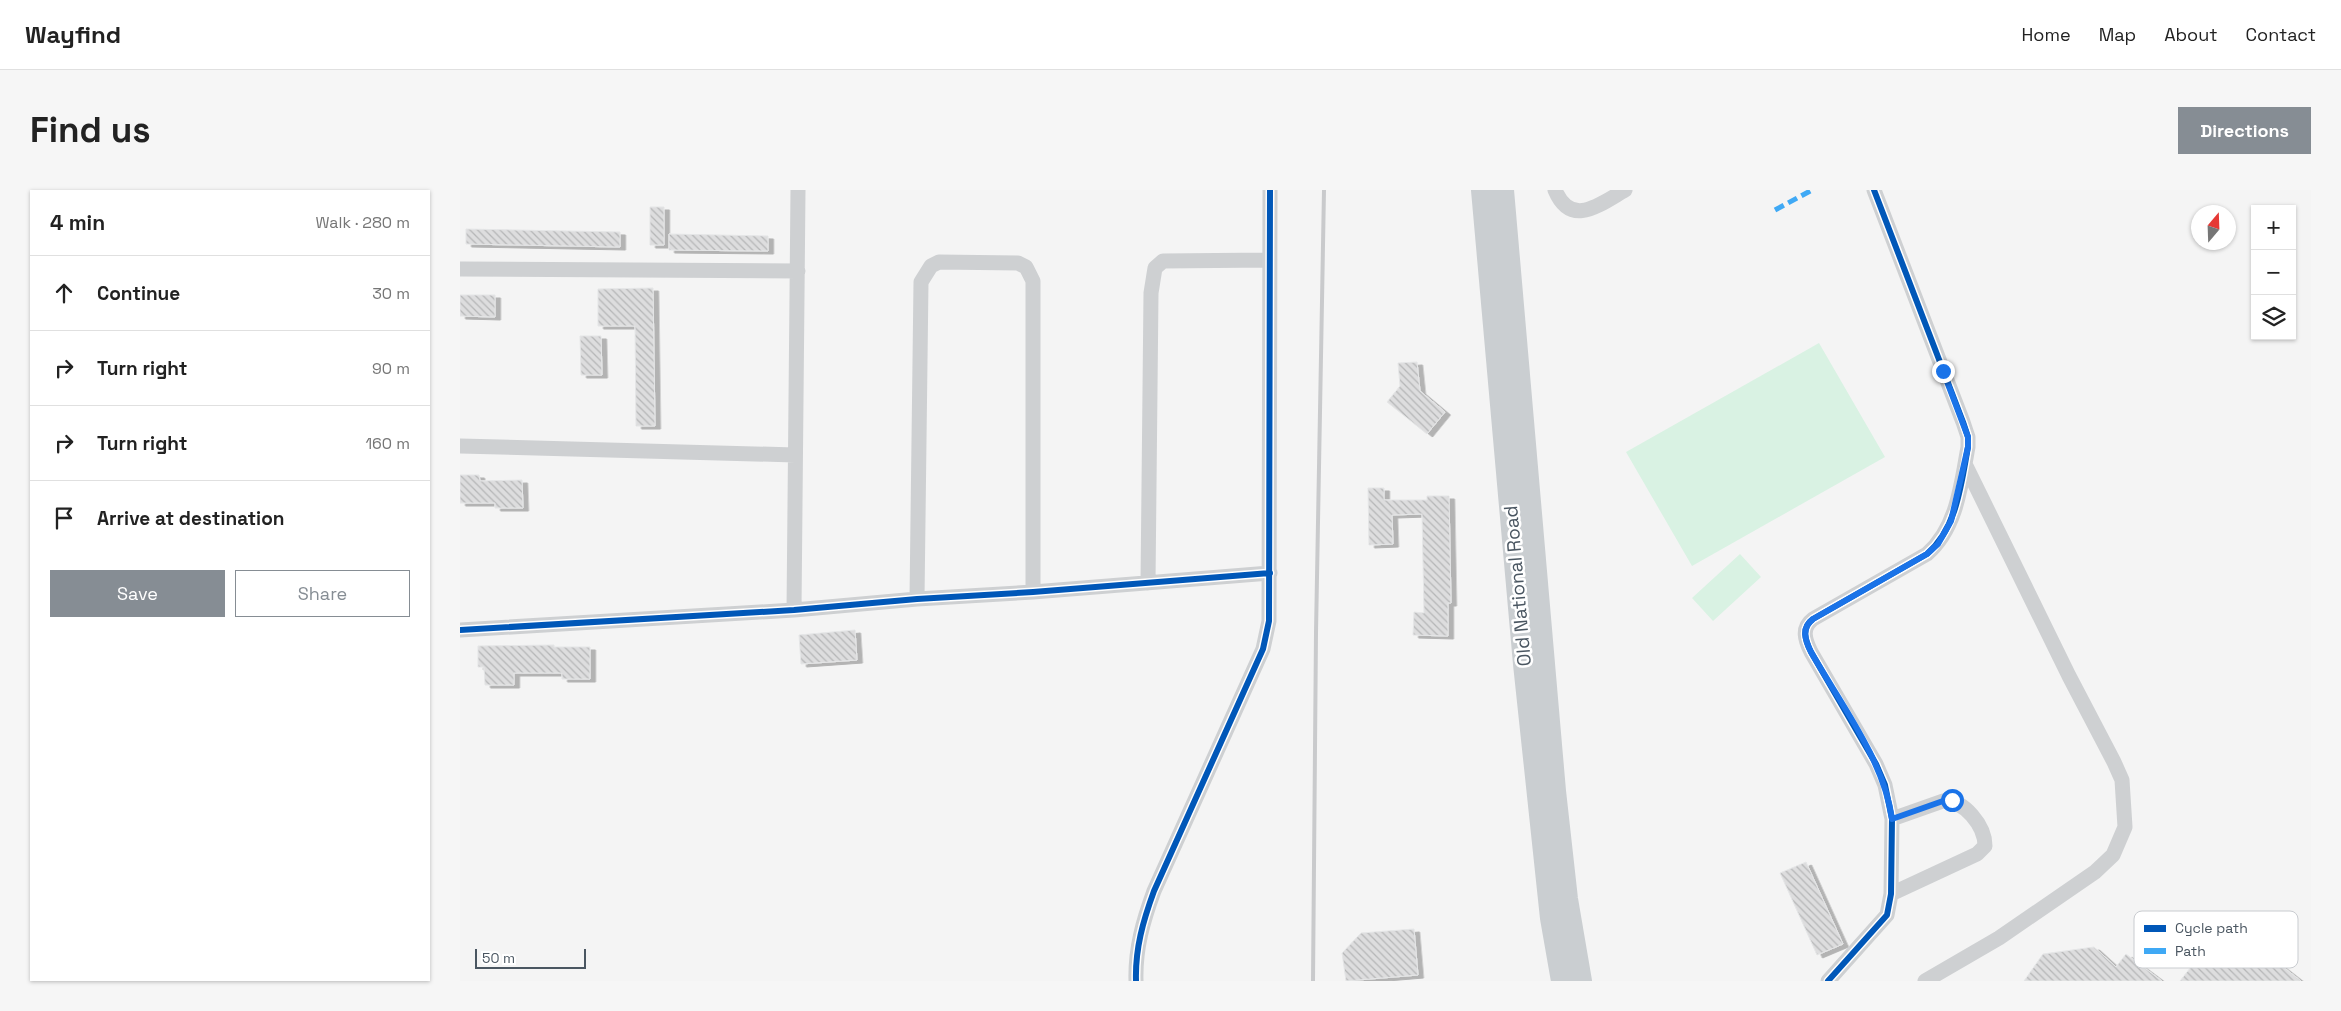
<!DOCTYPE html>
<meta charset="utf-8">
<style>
body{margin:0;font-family:"Space Grotesk",sans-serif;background:#f6f6f6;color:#222}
.controls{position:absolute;right:15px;top:15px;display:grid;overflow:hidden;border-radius:0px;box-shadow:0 1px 4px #0004}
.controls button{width:45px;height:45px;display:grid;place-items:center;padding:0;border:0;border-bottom:1px solid #e0e0e0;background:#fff;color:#222;font:25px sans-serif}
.compass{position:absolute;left:1731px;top:15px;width:45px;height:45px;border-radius:50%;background:#fff;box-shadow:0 1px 4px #0004;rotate:19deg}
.scale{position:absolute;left:15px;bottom:12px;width:111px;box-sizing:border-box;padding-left:5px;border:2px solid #4a5661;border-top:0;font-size:14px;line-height:18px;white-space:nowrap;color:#4a5661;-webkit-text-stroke:4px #fff;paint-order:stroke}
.stop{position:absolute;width:15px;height:15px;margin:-11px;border:4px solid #1a73e8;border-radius:50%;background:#fff}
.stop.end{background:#1a73e8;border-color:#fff;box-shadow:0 1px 5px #0008}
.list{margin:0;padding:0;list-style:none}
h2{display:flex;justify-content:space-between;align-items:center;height:65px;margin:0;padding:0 20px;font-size:21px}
h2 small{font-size:16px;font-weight:400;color:#767676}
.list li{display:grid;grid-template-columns:32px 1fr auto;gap:15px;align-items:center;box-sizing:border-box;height:75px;padding:0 20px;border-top:1px solid #e0e0e0}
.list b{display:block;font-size:19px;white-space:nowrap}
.list em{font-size:16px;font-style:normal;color:#767676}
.actions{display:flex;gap:10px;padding:15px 20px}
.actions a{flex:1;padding:11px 0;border:1px solid #868d94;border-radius:0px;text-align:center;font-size:18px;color:#868d94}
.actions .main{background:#868d94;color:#fff}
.icon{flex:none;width:28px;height:28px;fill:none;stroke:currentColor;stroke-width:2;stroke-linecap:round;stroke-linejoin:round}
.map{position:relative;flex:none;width:1851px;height:791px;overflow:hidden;border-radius:0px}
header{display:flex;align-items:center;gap:30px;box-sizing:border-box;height:70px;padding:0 25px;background:#fff;border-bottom:1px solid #e0e0e0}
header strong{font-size:24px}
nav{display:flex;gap:28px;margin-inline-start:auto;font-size:18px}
.intro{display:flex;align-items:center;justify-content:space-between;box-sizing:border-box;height:120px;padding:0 30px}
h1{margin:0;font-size:35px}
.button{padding:12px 22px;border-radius:0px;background:#868d94;color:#fff;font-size:18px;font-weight:700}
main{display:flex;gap:30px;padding:0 30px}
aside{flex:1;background:#fff;border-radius:0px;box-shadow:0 1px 4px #0004}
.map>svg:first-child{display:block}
.green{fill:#d9f2e3}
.building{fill:url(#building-back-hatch);stroke:#e5e6e7;filter:url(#shadow)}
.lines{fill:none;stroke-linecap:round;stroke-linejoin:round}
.street{stroke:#ced0d2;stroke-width:15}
.primary{stroke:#caced1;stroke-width:22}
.rail{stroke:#c9cacc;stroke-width:4}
.quiet{stroke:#3fa9f5;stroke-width:5;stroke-dasharray:10 5;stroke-linecap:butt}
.cycleway-casing{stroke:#fff;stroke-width:9}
.cycleway{stroke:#0057b8;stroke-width:6}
.route{stroke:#1a73e8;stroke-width:6}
.labels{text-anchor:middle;stroke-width:5;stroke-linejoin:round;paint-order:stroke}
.street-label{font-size:19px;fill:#4a5661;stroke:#fff}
.key{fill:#fff;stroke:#c9ccd0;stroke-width:1}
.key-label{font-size:14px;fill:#4a5661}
</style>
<header>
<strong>Wayfind</strong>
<nav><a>Home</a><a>Map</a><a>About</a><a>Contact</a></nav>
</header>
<div class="intro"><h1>Find us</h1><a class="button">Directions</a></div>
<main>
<aside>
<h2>4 min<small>Walk · 280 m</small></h2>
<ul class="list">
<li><svg class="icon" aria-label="ahead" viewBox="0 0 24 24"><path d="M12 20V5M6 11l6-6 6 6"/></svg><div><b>Continue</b></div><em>30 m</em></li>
<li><svg class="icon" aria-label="right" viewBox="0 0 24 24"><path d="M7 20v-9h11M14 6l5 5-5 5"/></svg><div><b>Turn right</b></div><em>90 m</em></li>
<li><svg class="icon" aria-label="right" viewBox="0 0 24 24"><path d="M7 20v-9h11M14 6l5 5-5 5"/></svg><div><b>Turn right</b></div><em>160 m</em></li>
<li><svg class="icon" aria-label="arrive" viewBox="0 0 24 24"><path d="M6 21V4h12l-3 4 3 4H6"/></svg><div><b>Arrive at destination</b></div></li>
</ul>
<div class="actions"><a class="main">Save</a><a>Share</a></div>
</aside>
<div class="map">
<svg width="1851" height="791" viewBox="0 0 1851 791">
<defs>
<pattern id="building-back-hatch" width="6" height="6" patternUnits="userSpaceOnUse" patternTransform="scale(1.25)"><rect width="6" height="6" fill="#ddddde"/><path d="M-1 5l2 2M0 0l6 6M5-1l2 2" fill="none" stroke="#b5b6b7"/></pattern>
<filter id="shadow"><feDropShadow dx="5.5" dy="3" stdDeviation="0" flood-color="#0004"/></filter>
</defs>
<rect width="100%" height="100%" fill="#f4f4f4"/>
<!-- green -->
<path class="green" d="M 1359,153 L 1425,267 L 1232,376 L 1166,262 Z
M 1280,364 L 1301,387 L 1253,431 L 1232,408 Z"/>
<!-- building -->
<path class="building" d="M 190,17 L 204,17 L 204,55 L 190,55 Z
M 6,39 L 160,42 L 160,57 L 6,54 Z
M 209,44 L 308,46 L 308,61 L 209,60 Z
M 193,98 L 195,236 L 176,236 L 175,136 L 138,136 L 138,99 Z
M 0,105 L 35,105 L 35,127 L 0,126 Z
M 120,146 L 141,146 L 142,185 L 121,185 Z
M 957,172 L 960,201 L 985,222 L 967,244 L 927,212 L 940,196 L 938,173 Z
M 0,285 L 19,285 L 20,291 L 62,290 L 63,318 L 35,318 L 35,313 L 0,313 Z
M 908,298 L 924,298 L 924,310 L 967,310 L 967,306 L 989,306 L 991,413 L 988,413 L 988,446 L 953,445 L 954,422 L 964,423 L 962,324 L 932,325 L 933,354 L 909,355 Z
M 395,440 L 397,470 L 341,474 L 339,445 Z
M 94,455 L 94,457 L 130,457 L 130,489 L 102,489 L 102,483 L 54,483 L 54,495 L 25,495 L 24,477 L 18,477 L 18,456 Z
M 1346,672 L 1383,754 L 1357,765 L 1320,683 Z
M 1766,732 L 1841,791 L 1720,791 Z
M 954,739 L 958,785 L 886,791 L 882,763 L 901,743 Z
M 1634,757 L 1656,777 L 1666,764 L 1702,791 L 1564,791 L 1583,764 Z"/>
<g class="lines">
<!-- street -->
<path class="street" d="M 1095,0 C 1111,38 1139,15 1165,0
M 0,79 L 338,81
M 0,256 L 335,265
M 688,393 L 691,103 L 695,78 L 703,71 L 809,70
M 457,409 L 461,92 L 471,76 L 479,72 L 558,73 L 566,77 L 573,91 L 573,402
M 334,420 L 338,0
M 0,440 L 334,420 L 457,409 L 573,402 L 810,383
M 1431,704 L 1517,664 L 1525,656 C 1525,636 1504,609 1483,611 L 1432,629
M 676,791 C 675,759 683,731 694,701 L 803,459 L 809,431 L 810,0
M 1368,791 L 1427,725 L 1431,704 L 1432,629 L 1425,595 L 1416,574 L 1351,462 C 1345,450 1341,438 1353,429 L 1467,364 C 1497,338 1501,295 1508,257 L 1508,247 L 1503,232 L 1414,0
M 1465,791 L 1539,748 L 1635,682 L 1653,665 L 1665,637 L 1662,590 L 1654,572 L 1609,486 L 1505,274"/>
<!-- primary -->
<path class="primary" d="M 1022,0 L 1064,474 L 1091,728 L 1102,791
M 1043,0 L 1095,601 L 1107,709 L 1121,791"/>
<!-- rail -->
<path class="rail" d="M 853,791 L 856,443 L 864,0"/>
<!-- quiet -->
<path class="quiet" d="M 1315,20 L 1352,0"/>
<!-- cycleway casing -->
<g class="cycleway-casing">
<path id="cycleway" d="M 0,440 L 334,420 L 457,409 L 573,402 L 810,383
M 676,791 C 675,759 683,731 694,701 L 803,459 L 809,431 L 810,0
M 1368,791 L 1427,725 L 1431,704 L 1432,629 L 1425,595 L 1416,574 L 1351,462 C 1345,450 1341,438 1353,429 L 1467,364 C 1497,338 1501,295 1508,257 L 1508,247 L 1503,232 L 1414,0"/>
</g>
<!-- cycleway -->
<use href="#cycleway" class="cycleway"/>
</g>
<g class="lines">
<!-- route -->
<path class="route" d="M 1483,181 L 1508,247 L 1508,257 L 1491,331 L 1478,354 L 1467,364 L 1353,429 C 1341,438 1345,450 1351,462 C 1380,513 1424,570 1432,629 L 1483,611 L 1492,610"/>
</g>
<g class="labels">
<!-- street labels -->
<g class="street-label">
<text transform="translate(1057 396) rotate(-95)" y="7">Old National Road</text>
</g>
</g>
<!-- legend -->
<rect x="1674" y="721" width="164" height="57" rx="8" class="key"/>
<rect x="1684" y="735" width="22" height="7" fill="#0057b8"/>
<rect x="1684" y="758" width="22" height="6" fill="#3fa9f5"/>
<g class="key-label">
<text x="1715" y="743">Cycle path</text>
<text x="1715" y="766">Path</text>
</g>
</svg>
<div class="controls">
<button>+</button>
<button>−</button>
<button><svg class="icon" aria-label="layers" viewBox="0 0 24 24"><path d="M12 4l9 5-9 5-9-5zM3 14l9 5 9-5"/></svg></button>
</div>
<svg class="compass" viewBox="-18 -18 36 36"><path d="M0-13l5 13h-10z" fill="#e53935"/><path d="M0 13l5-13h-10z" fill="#767676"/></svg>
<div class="scale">50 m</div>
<div class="stop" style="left:1492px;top:610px"></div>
<div class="stop end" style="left:1483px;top:181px"></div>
</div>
</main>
